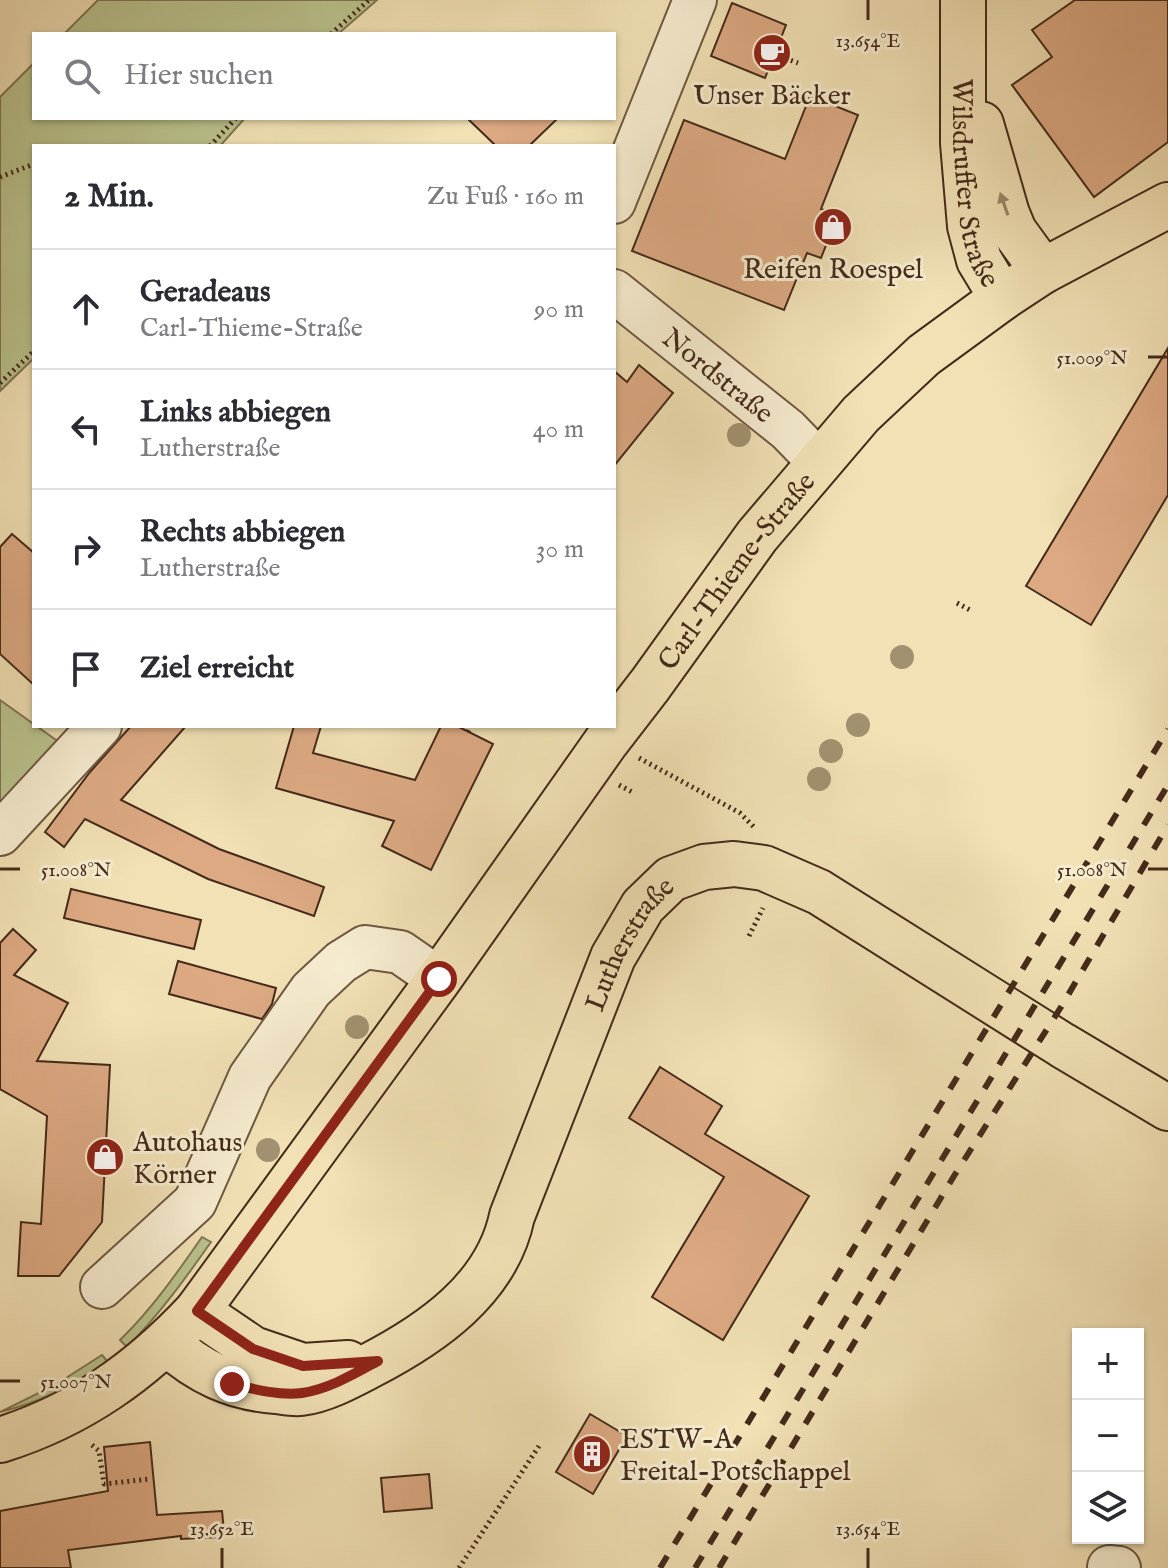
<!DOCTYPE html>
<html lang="de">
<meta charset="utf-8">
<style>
body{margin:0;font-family:"IM FELL English",serif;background:#f7f7f7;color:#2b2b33}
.controls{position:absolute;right:24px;bottom:24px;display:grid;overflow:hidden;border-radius:0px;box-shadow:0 2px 6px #0004}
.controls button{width:72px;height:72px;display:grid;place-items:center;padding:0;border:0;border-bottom:2px solid #e1e1e2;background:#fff;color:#2b2b33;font:40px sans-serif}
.stop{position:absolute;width:24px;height:24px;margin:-18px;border:6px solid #8f2418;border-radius:50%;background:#fff}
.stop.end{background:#8f2418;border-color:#fff;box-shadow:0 2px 8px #0008}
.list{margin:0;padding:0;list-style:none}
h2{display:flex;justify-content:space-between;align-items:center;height:104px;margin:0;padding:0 32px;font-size:34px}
h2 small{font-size:26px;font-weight:400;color:#7c7c81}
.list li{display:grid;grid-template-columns:52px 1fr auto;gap:24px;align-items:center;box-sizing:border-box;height:120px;padding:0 32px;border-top:2px solid #e1e1e2}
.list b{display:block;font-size:30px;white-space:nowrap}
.list p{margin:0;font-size:26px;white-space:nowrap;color:#7c7c81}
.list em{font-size:26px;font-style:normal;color:#7c7c81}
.icon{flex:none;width:44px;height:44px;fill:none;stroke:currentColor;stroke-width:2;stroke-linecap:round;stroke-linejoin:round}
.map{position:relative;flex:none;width:1168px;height:1568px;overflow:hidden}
.search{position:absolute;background:#fff;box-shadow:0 2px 6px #0004;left:32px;top:32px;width:584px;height:88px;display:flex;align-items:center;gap:20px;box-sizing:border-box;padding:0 28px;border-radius:0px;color:#7c7c81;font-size:30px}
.panel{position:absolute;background:#fff;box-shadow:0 2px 6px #0004;left:32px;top:144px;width:584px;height:584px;border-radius:0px}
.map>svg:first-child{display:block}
.green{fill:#bac38d;stroke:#7f7654;stroke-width:2}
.building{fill:#dca982;stroke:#442a1a;stroke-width:2}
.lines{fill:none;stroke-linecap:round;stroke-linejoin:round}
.minor-casing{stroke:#6f5841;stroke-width:46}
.major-casing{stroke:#442a1a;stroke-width:48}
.path{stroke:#442a1a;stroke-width:5;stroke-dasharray:2 4;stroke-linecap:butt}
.minor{stroke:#f6eccf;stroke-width:42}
.major{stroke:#f1e1b5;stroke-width:44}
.rail{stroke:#442a1a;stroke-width:6;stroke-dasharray:14 14;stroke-linecap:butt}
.tree{fill:#a29170}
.oneway{fill:#9a8668}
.route{stroke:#8f2418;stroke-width:10}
.ticks{fill:none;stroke:#442a1a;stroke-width:3}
.labels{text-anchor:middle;stroke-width:6;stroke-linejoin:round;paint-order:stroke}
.poi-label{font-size:28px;fill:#442a1a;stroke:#f6eccf}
.street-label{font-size:28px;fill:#442a1a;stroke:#f6eccf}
.ticks-label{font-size:20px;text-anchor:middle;fill:#442a1a;stroke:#f6eccf;stroke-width:6;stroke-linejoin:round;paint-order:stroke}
</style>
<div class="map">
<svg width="1168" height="1568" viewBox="0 0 1168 1568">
<rect width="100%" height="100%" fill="#f1e1b5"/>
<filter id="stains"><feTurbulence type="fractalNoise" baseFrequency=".0025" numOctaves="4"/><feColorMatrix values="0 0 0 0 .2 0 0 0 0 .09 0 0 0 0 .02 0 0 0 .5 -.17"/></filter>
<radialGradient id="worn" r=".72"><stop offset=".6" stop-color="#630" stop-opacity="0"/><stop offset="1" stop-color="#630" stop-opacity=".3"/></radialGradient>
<!-- green -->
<path class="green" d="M 98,0 L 377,0 L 338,34 L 64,34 Z
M 34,63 L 34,118 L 245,118 L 220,146 L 34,146 L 34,358 L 0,391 L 0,97 Z
M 0,700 L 63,745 L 0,816 Z
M 202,1237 L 211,1242 C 185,1279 159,1315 127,1347 L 120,1340 C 152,1309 177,1273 202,1237 Z
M 102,1355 L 108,1362 C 70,1386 45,1401 0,1412 L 55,1385 Z"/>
<!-- building -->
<path class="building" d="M 1075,0 L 1168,0 L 1168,142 L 1094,197 L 1012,85 L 1052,57 L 1032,30 Z
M 732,3 L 786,25 L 765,78 L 711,56 Z
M 810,96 L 858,115 L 821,209 L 838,215 L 821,258 L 807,253 L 784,310 L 632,251 L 684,120 L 785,159 Z
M 467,118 L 558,118 L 529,146 L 496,146 Z
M 1168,348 L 1168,495 L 1091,625 L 1026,586 Z
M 639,365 L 673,393 L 614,466 L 614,371 L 627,382 Z
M 12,534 L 34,553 L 34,685 L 0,654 L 0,547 Z
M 131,726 L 186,726 L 121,800 L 219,849 L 324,887 L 314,916 L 208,879 L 85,819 L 64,847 L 45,832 L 90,772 Z
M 294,726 L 321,726 L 313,753 L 415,780 L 441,726 L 457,726 L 493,744 L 431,870 L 382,846 L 394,821 L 276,788 Z
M 71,889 L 201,920 L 194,949 L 64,918 Z
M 13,929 L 36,950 L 14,975 L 68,1003 L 37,1061 L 110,1065 L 102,1222 L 59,1276 L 18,1276 L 21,1222 L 41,1224 L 47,1116 L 0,1089 L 0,943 Z
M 178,961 L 276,988 L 272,1004 L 262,1019 L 169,994 Z
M 660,1067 L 722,1106 L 705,1134 L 809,1196 L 723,1340 L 652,1297 L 724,1177 L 629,1118 Z
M 590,1414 L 627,1436 L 593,1494 L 556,1472 Z
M 150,1442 L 157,1515 L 222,1511 L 224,1531 L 219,1531 L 219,1537 L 181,1539 L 181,1536 L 68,1550 L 71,1568 L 0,1568 L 0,1511 L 108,1491 L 104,1447 Z
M 429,1474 L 432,1508 L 384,1512 L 381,1478 Z"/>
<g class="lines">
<!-- minor casing -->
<g class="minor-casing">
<g id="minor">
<path d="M 614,202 L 695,0"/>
<path id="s1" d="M 614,291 L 788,430 L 819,462"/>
<path d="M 0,834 L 100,726"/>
<path d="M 102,1287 L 195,1202 L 250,1077 L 311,990 L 341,962 L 365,947 L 400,952 L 439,979"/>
<path d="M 1109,1567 L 1119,1568"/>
</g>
</g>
<!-- major casing -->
<g class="major-casing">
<g id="major">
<path id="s2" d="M 963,0 L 963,143 L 970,226 L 979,260 L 1002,298"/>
<path d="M 981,124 L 1007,214 L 1014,231 L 1043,271"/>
<path d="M 197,1311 L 253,1349 L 303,1366 L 348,1363"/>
<path id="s3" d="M 167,1343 C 199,1372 233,1388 276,1391 C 284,1392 293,1394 301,1393 C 324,1390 348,1377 369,1366 C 431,1334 497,1289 512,1216 L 613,957 L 643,906 L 671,879 L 704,867 L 734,864 L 764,868 L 819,892 L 1062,1045 L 1168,1108"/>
<path id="s4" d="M 0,1440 C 80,1415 141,1371 197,1311 L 439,979 L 606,742 L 650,685 L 757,536 L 861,414 L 924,355 L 1002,298 L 1043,271 L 1168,205"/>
</g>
</g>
<!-- path -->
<path class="path" d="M 331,34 L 369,0
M 774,54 L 798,63
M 210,146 L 236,118
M 0,177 L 34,164
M 833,227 L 849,233
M 0,383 L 34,351
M 957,603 L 970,610
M 468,732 L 471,726
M 639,758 L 740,813 L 756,829
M 619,785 L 634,793
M 749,936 L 763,908
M 92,1445 L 99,1451 L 104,1484 L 150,1479
M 459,1568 L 539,1446"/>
<!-- minor -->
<use href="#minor" class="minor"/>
<!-- major -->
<use href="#major" class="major"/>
<!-- rail -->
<path class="rail" d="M 660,1568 L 1168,729
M 695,1568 L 1168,785
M 719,1568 L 954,1176 L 1061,1007 L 1168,825"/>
</g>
<!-- trees -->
<g class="tree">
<circle cx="739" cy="435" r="12"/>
<circle cx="902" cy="657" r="12"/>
<circle cx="858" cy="725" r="12"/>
<circle cx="831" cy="751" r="12"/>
<circle cx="819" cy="779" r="12"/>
<circle cx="357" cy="1027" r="12"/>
<circle cx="268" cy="1150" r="12"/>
</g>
<!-- one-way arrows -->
<defs><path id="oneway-solid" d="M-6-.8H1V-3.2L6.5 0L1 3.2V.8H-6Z" transform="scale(2)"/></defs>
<use class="oneway" href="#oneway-solid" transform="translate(1004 204) rotate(-109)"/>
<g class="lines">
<!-- route -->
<path class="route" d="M 232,1384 C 253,1389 280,1396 302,1393 C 329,1389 354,1374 378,1361 L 303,1366 L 253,1349 L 197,1311 L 439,979"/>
</g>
<!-- ticks -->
<path class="ticks" d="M 868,0 L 868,20M 1148,357 L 1168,357M 0,869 L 20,869M 1148,869 L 1168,869M 0,1381 L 20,1381M 222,1548 L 222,1568M 868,1548 L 868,1568"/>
<!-- icons -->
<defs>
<g id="cafe-disc" transform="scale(2)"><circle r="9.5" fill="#8f2418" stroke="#f6eccf"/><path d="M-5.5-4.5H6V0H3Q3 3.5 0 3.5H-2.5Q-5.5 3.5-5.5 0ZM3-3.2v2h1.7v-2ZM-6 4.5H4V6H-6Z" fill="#fff"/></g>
<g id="shop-disc" transform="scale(2)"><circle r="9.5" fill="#8f2418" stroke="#f6eccf"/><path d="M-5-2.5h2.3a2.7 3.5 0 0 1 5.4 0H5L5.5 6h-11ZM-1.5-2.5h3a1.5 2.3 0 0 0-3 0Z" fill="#fff"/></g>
<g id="building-disc" transform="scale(2)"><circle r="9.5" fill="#8f2418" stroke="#f6eccf"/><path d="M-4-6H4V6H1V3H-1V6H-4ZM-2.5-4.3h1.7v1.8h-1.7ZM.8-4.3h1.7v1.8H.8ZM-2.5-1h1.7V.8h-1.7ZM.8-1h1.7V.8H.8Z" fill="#fff"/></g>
</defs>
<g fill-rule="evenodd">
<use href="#cafe-disc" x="772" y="53"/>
<use href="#shop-disc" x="833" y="227"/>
<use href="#shop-disc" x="105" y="1157"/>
<use href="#building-disc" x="592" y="1454"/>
</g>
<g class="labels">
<!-- poi labels -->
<g class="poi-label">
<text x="772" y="104">Unser Bäcker</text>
<text x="833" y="278">Reifen Roespel</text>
<text x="133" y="1151" text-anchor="start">Autohaus<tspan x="133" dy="32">Körner</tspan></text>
<text x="620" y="1448" text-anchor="start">ESTW-A<tspan x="620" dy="32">Freital-Potschappel</tspan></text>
</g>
<!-- street labels -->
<g class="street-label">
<text dy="10" stroke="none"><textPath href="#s2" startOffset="184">Wilsdruffer Straße</textPath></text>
<text dy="10" stroke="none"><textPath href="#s1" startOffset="134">Nordstraße</textPath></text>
<text dy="10" stroke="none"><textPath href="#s4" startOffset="1154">Carl-Thieme-Straße</textPath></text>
<text dy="10" stroke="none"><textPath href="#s3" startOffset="732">Lutherstraße</textPath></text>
</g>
</g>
<g class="ticks-label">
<text x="868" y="47">13.654°E</text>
<text x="1092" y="364">51.009°N</text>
<text x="76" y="876">51.008°N</text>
<text x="1092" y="876">51.008°N</text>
<text x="76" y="1388">51.007°N</text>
<text x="222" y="1535">13.652°E</text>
<text x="868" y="1535">13.654°E</text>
</g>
<rect width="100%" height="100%" filter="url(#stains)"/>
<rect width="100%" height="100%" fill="url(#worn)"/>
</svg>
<div class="controls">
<button>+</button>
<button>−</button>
<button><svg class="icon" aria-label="layers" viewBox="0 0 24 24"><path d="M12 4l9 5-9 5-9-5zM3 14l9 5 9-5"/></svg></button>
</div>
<div class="stop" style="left:439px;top:979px"></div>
<div class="stop end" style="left:232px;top:1384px"></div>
<div class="search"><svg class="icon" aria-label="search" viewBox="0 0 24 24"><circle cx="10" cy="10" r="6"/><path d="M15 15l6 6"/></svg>Hier suchen</div>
<section class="panel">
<h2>2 Min.<small>Zu Fuß · 160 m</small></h2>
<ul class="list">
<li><svg class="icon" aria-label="ahead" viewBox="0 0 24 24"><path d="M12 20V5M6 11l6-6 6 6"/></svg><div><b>Geradeaus</b><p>Carl-Thieme-Straße</p></div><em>90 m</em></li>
<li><svg class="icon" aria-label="left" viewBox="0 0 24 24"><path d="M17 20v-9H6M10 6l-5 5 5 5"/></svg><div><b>Links abbiegen</b><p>Lutherstraße</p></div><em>40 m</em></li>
<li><svg class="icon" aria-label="right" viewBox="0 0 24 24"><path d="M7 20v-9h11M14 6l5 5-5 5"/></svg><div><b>Rechts abbiegen</b><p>Lutherstraße</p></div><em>30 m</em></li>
<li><svg class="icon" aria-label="arrive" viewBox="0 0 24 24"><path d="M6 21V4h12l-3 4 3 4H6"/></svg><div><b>Ziel erreicht</b></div></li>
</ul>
</section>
</div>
